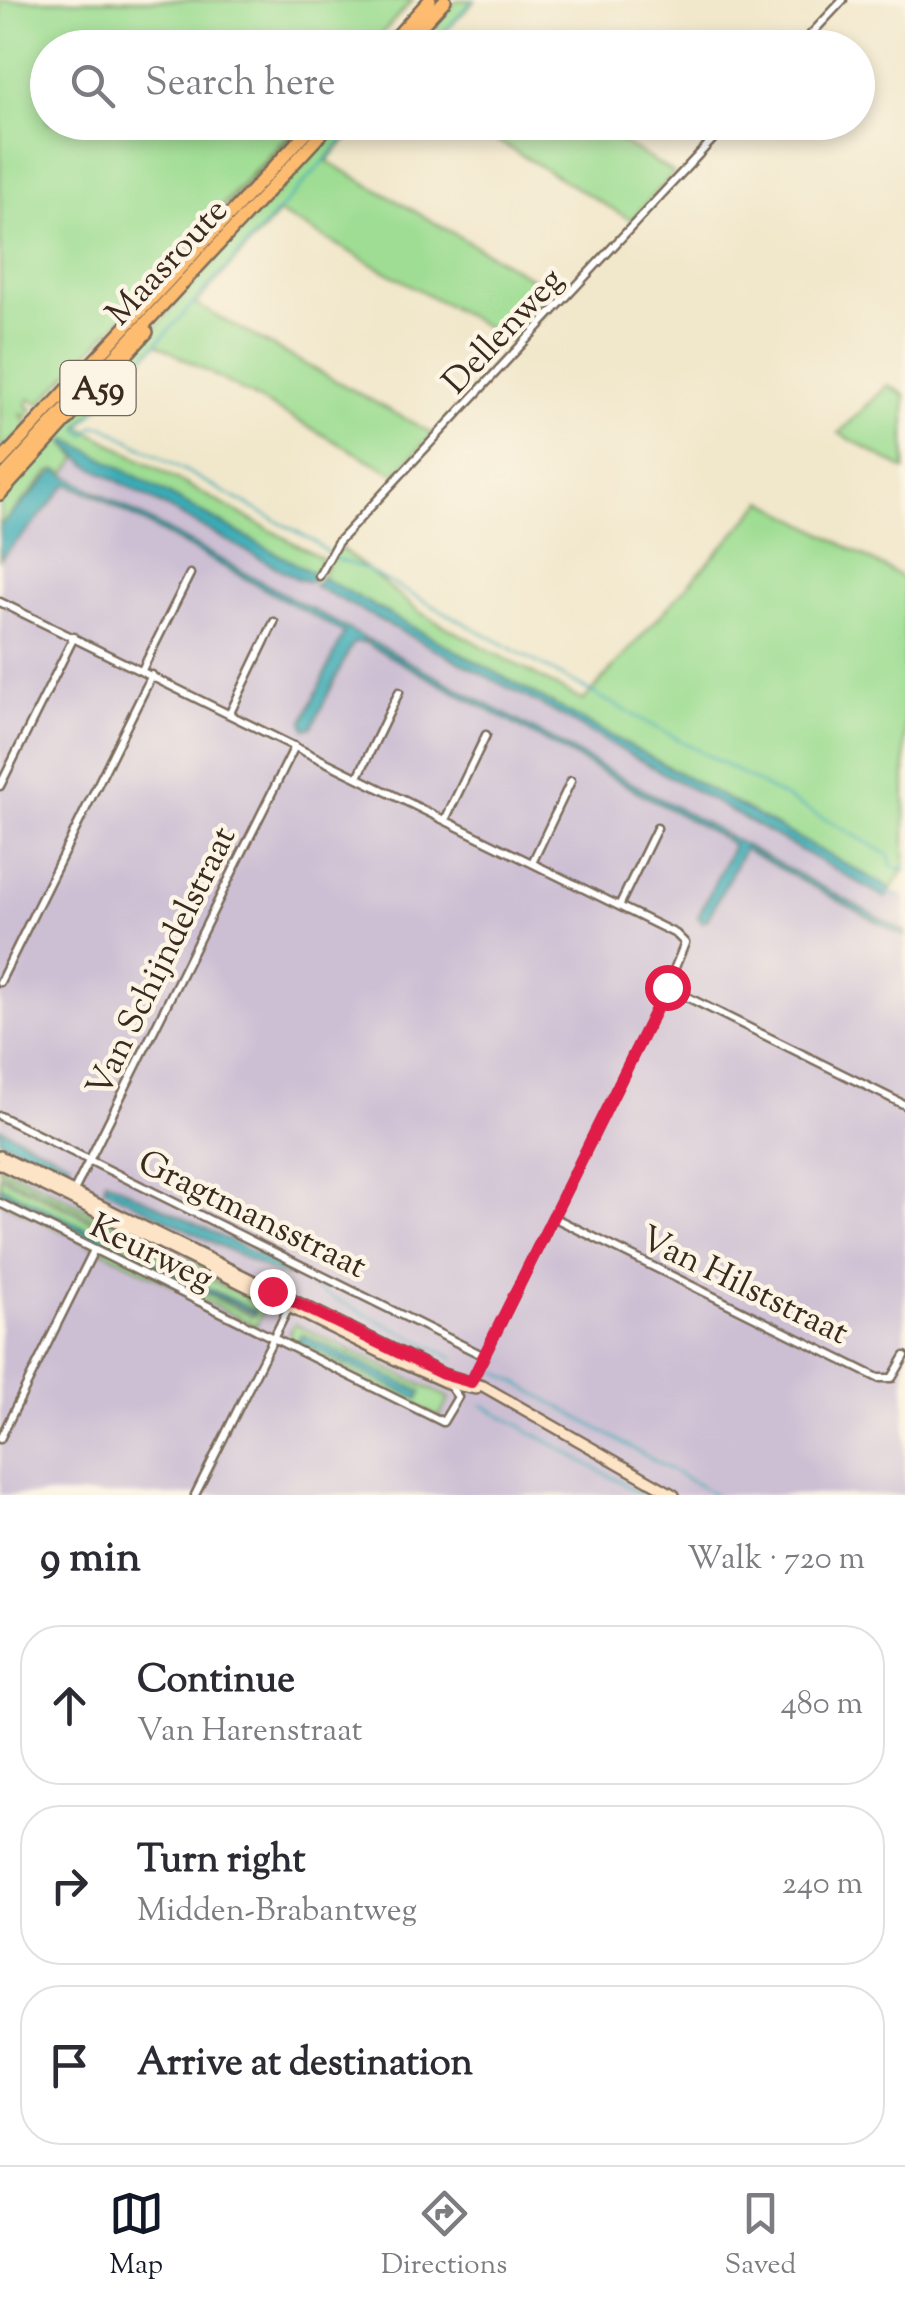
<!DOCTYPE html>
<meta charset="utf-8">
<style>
body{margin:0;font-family:"Sorts Mill Goudy",serif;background:#f7f7f7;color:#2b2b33}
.stop{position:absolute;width:30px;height:30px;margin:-22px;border:8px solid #e11d48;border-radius:50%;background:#fff}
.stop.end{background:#e11d48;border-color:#fff;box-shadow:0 2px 10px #0008}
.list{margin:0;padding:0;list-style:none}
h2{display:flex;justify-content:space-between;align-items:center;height:130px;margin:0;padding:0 40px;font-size:42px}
h2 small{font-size:32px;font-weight:400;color:#7c7c81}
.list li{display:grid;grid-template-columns:65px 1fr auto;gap:30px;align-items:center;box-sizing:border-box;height:160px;margin:0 20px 20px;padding:0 20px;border:2px solid #e1e1e2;border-radius:40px}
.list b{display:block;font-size:38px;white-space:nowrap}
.list p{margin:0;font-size:32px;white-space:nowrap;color:#7c7c81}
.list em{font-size:32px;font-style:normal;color:#7c7c81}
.icon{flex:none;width:55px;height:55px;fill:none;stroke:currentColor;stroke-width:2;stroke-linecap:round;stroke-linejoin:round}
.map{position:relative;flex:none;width:905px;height:1495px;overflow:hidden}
.search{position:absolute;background:#fff;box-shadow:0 5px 15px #0003;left:30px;right:30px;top:30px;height:110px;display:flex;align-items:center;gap:25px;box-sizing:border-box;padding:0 35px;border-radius:55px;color:#7c7c81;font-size:38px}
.sheet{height:670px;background:#fff}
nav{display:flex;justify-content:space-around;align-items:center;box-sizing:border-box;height:140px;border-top:2px solid #e1e1e2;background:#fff;font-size:28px;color:#7c7c81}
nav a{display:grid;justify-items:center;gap:5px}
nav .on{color:#111827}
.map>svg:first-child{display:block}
.industrial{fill:#ccbed3}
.green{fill:#9edd93;stroke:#6c8458;stroke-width:2.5;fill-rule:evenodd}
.water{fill:#3babb6;stroke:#3b6a6a;stroke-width:2.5}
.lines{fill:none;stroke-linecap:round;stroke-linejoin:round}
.stream{stroke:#3babb6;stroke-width:2.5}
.street-casing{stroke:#7b6c5b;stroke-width:11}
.secondary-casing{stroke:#7b6c5b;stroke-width:14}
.highway-casing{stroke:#7b6c5b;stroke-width:16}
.street{stroke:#fff;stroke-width:6}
.secondary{stroke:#fee4c6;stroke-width:9}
.highway{stroke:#fdbc70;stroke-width:11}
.route{stroke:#e11d48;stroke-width:12}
.labels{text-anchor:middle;stroke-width:9;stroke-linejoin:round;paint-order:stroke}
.shield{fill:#fcf5e5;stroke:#75675a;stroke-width:2.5}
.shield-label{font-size:32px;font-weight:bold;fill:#3b2a1e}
.street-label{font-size:35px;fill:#3b2a1e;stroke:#fcf5e5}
</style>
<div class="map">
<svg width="905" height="1495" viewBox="0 0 905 1495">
<rect width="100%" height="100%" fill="#fcf5e5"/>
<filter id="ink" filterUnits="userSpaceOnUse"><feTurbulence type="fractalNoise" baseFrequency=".01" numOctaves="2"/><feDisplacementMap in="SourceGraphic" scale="20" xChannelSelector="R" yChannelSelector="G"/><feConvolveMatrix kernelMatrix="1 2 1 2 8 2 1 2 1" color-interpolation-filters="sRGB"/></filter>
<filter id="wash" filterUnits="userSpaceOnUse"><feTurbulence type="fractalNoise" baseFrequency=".0048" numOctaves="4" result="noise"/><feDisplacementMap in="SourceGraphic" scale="40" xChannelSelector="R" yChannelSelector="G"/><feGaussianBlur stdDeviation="2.25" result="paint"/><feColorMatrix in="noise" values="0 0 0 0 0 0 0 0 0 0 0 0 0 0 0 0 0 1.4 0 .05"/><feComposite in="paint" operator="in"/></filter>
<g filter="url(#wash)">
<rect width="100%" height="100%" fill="#f1e7cb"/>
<!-- industrial -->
<path class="industrial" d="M 78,458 L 905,897 L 905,1495 L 0,1495 L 0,559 L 32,526 L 67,484 L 93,495 L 96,492 L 64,476 Z"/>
<!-- green -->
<path class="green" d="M 0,0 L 413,0 L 369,47 L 48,48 L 48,122 L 299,123 L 158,274 L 186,249 L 303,123 L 307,123 L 40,404 L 30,399 L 26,406 L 33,409 L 27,417 L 21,414 L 25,422 L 33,423 L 0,450 Z
M 457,0 L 475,0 L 442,35 L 463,47 L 413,47 Z
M 343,123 L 361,123 L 327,161 L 561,295 L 516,343 L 279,213 L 195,304 L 433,434 L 395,474 L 157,344 L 79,426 L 323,559 L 314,574 L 70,441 L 65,444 L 78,458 L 64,476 L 61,471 L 50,472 L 0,526 L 0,502 L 228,245 Z
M 467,123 L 589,123 L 674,173 L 631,220 Z
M 888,385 L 905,395 L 905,470 L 839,433 Z
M 764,501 L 905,579 L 905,869 L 891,889 L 321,577 L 338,546 L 421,613 L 583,701 Z
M 0,1166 L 276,1303 L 278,1310 L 0,1172 Z
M 0,1176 L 265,1307 L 256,1326 L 0,1200 L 0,1192 L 252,1317 L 255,1315 L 255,1311 L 0,1186 Z
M 295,1324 L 449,1398 L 439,1417 L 289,1342 L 290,1331 ZM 302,1334 L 421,1392 L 419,1398 L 299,1341 Z"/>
<!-- water -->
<path class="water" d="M 70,440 L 314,574 L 312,582 L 298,579 L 88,465 L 67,445 L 65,441 Z
M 56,470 L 96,492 L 93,495 L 67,484 L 32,526 L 0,559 L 0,526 Z
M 99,493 L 366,639 L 364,643 L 355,642 L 351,647 L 312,727 L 306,729 L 303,722 L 344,633 L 96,496 Z
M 321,577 L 891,889 L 886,898 L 545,707 L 315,586 Z
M 369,640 L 723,833 L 721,837 L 367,644 Z
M 726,835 L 905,932 L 905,937 L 744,849 L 707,920 L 701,922 L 698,917 L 733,845 L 724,839 Z
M 0,1128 L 70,1162 L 66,1169 L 0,1140 Z
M 106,1180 L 283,1267 L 288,1276 L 277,1274 L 104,1188 Z
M 0,1186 L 255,1311 L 255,1315 L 0,1192 Z
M 301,1334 L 422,1392 L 418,1399 L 298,1341 Z"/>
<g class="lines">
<!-- stream -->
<path class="stream" d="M 430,48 L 473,0
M 360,122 L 78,429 L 86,435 L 94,426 L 105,427 L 312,540 L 334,558 L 365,569 L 847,831 L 889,855 L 891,865 L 900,870 L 905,864
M 889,893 L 900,897
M 309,1286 L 454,1358
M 498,1372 L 715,1495
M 483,1405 L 643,1495"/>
</g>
</g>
<g filter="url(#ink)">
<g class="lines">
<!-- street casing -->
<g class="street-casing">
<path id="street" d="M 798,48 L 843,0
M 319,576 L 337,543 L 729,122
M 0,602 L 676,934 L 685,943 L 667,987 L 470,1385
M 142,670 L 190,574
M 230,713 L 274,622
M 358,777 L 399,692
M 0,786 L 74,637
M 445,820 L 486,735
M 532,863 L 571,781
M 619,906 L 657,828
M 0,982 L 152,675
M 667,987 L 905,1105
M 0,1116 L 484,1356
M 73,1193 L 295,746
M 0,1203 L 443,1422 L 458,1397 L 449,1385
M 553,1217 L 878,1378 L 892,1378 L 905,1356
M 0,1439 L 94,1250
M 195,1495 L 289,1307"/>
</g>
<!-- secondary casing -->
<g class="secondary-casing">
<path id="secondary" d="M 0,1156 L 443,1374 L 483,1386 L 674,1495
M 0,1164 L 404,1364 L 447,1383 L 476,1389"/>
</g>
<!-- highway casing -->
<g class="highway-casing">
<path id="highway" d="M 386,48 L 430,0
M 401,48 L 445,0
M 0,462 L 316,122
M 0,480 L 332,122
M 0,494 L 147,332"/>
</g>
<!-- street -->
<use href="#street" class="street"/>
<!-- secondary -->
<use href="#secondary" class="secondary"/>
<!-- highway -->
<use href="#highway" class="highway"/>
</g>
</g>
<g class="lines" filter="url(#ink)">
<!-- route -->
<path class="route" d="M 272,1291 L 443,1374 L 471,1382 L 667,987"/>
</g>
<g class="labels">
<!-- shield labels -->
<rect class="shield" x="60.5" y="361" width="75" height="54" rx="8"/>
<g class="shield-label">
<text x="98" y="399">A59</text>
</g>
<!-- street labels -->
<g class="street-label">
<text transform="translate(166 261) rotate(-47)" y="12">Maasroute</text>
<text transform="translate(502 330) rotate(-47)" y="12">Dellenweg</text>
<text transform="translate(160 961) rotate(-64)" y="12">Van Schijndelstraat</text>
<text transform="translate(253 1213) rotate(26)" y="12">Gragtmansstraat</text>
<text transform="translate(152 1251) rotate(26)" y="12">Keurweg</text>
<text transform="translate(745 1284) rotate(26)" y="12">Van Hilststraat</text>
</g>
</g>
</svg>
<div class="stop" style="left:667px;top:987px"></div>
<div class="stop end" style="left:272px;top:1291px"></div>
<div class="search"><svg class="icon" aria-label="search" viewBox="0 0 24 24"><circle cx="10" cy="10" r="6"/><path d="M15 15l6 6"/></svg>Search here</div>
</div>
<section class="sheet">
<h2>9 min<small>Walk · 720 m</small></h2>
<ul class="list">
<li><svg class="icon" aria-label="ahead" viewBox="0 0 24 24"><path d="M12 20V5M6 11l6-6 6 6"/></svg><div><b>Continue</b><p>Van Harenstraat</p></div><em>480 m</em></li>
<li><svg class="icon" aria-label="right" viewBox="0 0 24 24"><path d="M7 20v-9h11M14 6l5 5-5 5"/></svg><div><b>Turn right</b><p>Midden-Brabantweg</p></div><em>240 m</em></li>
<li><svg class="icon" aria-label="arrive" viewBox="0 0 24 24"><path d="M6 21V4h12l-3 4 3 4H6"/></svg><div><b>Arrive at destination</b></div></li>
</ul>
</section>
<nav>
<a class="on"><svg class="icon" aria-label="map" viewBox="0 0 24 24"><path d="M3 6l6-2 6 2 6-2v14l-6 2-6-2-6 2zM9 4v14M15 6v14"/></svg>Map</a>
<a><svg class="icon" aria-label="directions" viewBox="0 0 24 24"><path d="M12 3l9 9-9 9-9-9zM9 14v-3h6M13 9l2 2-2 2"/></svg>Directions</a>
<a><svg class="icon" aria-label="saved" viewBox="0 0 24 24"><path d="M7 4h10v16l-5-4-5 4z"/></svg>Saved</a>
</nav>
